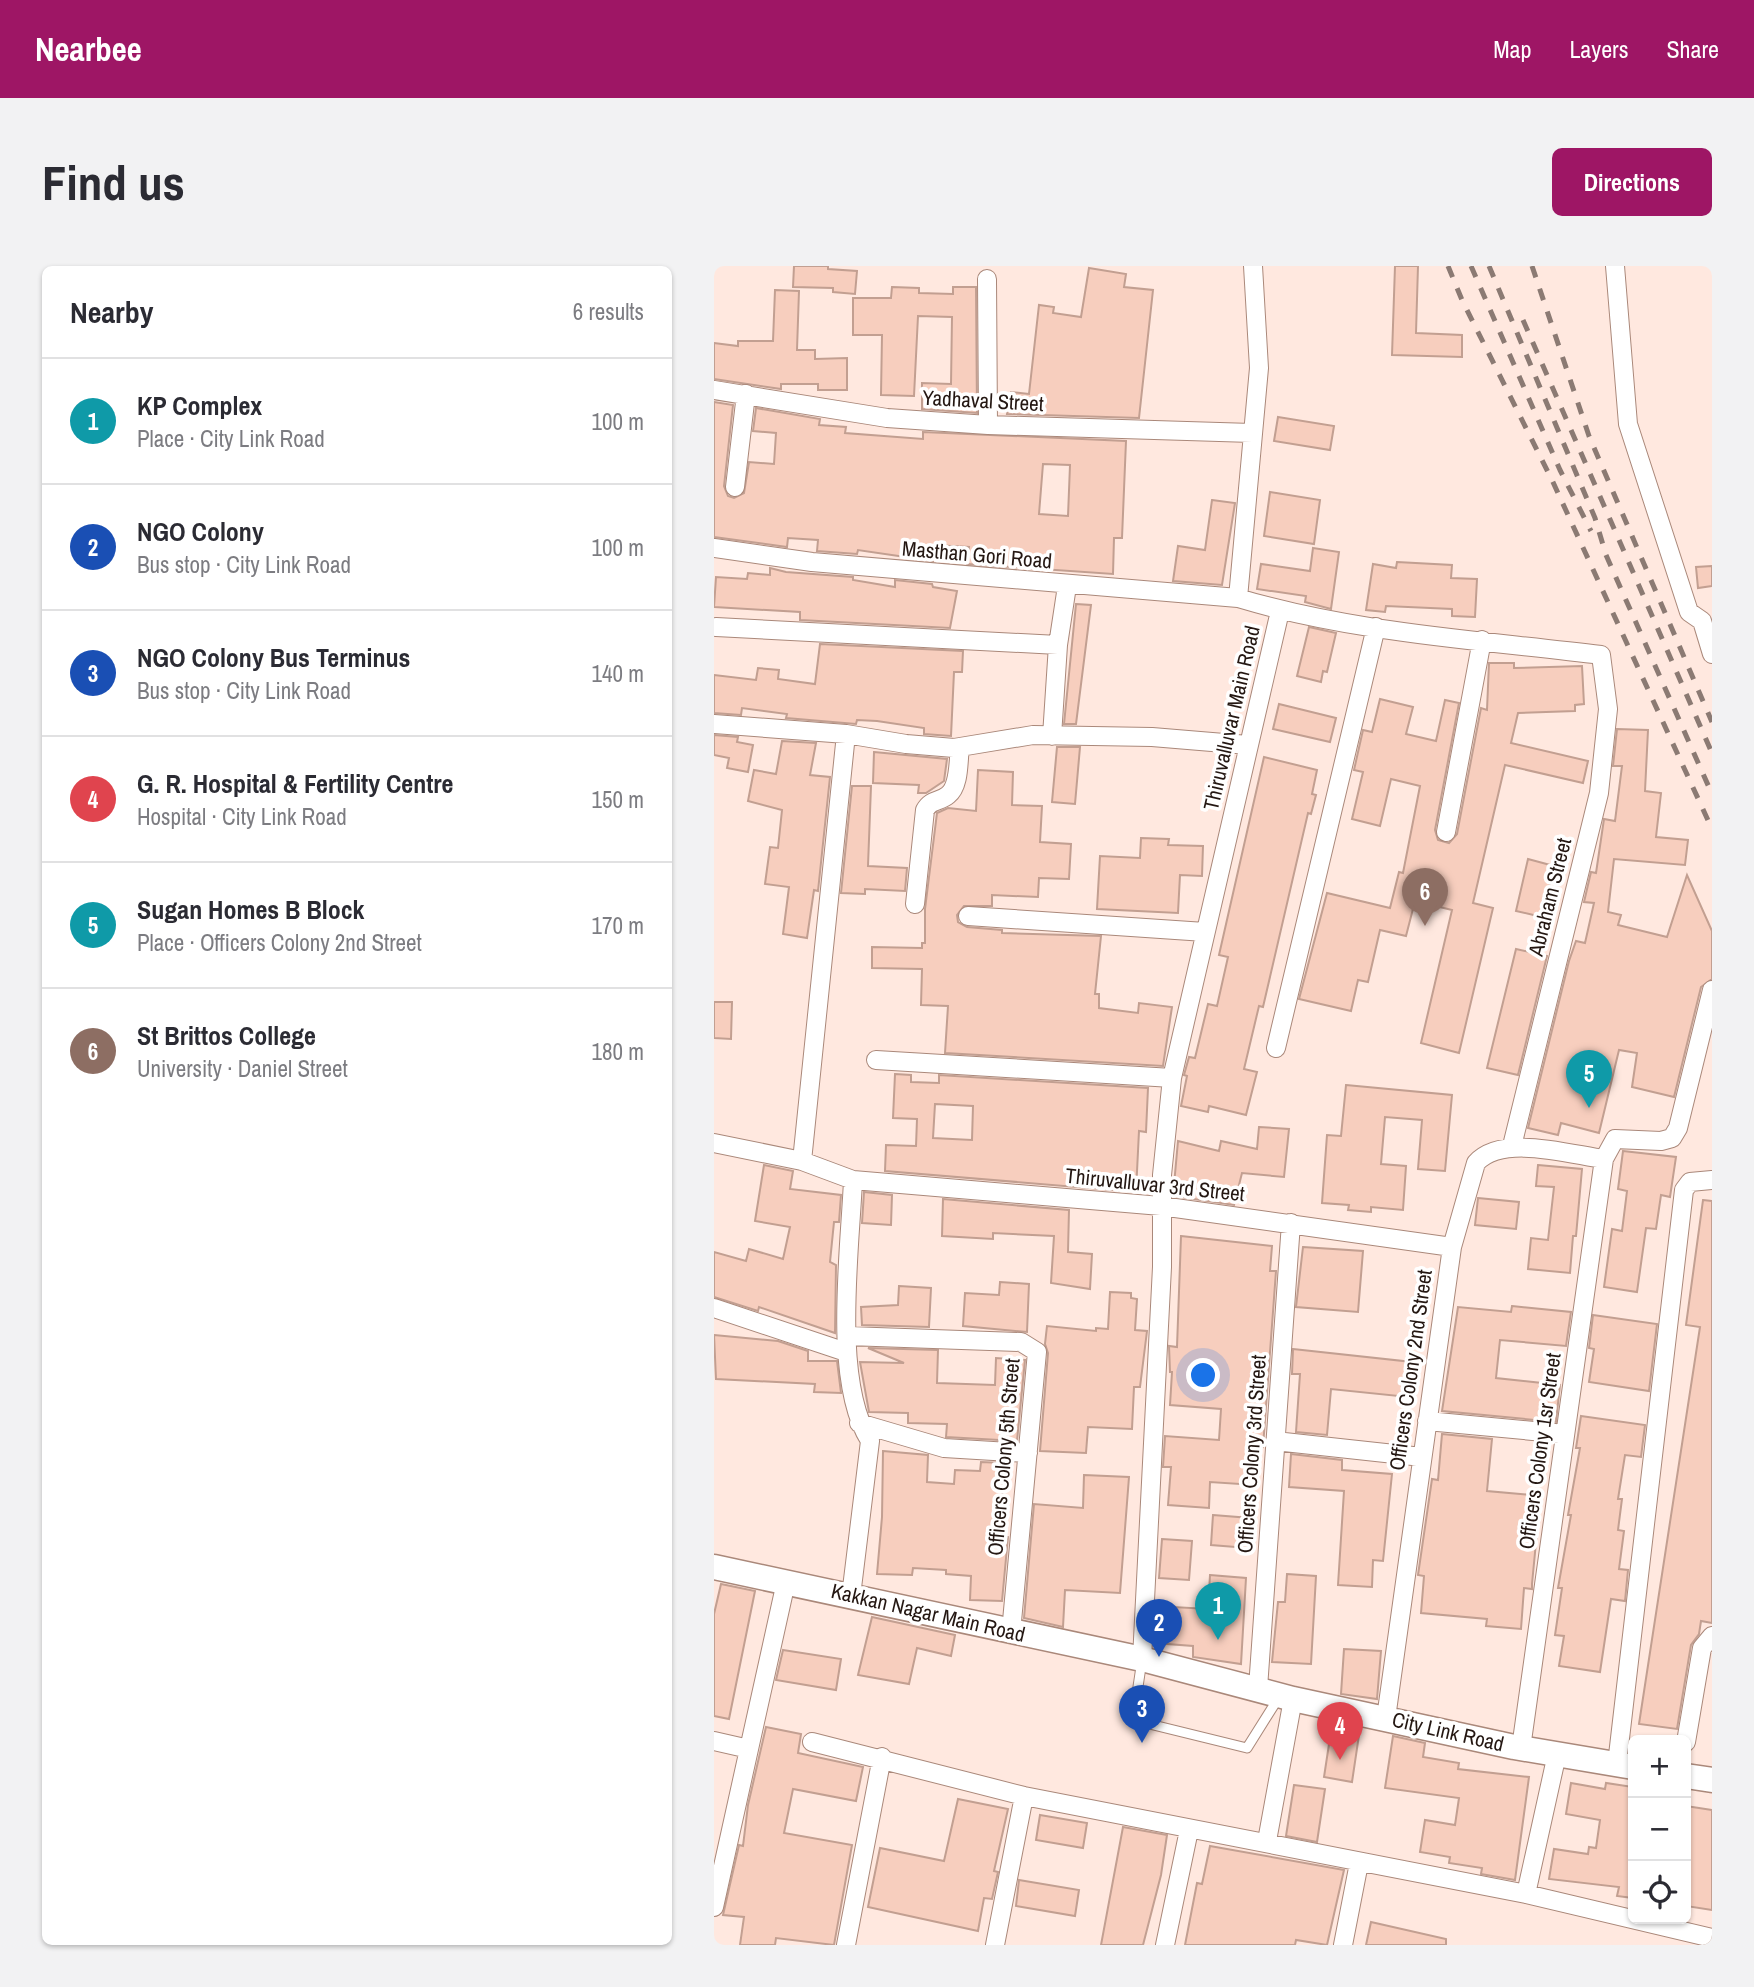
<!DOCTYPE html>
<meta charset="utf-8">
<style>
body{margin:0;font-family:"Archivo Narrow",sans-serif;background:#f2f2f3;color:#2b2b33}
.controls{position:absolute;right:21px;bottom:21px;display:grid;overflow:hidden;border-radius:10px;box-shadow:0 2px 5px #0004}
.controls button{width:63px;height:63px;display:grid;place-items:center;padding:0;border:0;border-bottom:2px solid #e1e1e2;background:#fff;color:#2b2b33;font:35px sans-serif}
.you{position:absolute;left:490px;top:1110px;width:24px;height:24px;margin:-18px;border:5px solid #fff;border-radius:50%;background:#1a73e8;box-shadow:0 0 0 10px #1a73e833}
.badge{display:grid;place-items:center;width:46px;height:46px;border-radius:50%;background:#9e1665;color:#fff;font-size:23px;font-weight:700}
.pin{position:absolute;translate:-50% -58px;filter:drop-shadow(0 2px 4px #0008)}
.pin::after{content:'';position:absolute;top:37px;width:24px;height:21px;background:inherit;clip-path:polygon(0 0,100% 0,50% 100%)}
.list{margin:0;padding:0;list-style:none}
h2{display:flex;justify-content:space-between;align-items:center;height:91px;margin:0;padding:0 28px;font-size:30px}
h2 small{font-size:23px;font-weight:400;color:#7c7c81}
.list li{display:grid;grid-template-columns:46px 1fr auto;gap:21px;align-items:center;box-sizing:border-box;height:126px;padding:0 28px;border-top:2px solid #e1e1e2}
.list b{display:block;font-size:26px;white-space:nowrap}
.list p{margin:0;font-size:23px;white-space:nowrap;color:#7c7c81}
.list em{font-size:23px;font-style:normal;color:#7c7c81}
.icon{flex:none;width:38px;height:38px;fill:none;stroke:currentColor;stroke-width:2;stroke-linecap:round;stroke-linejoin:round}
.map{position:relative;flex:none;width:998px;height:1679px;overflow:hidden;border-radius:10px}
header{display:flex;align-items:center;gap:42px;box-sizing:border-box;height:98px;padding:0 35px;background:#9e1665;color:#fff}
header strong{font-size:33px}
nav{display:flex;gap:38px;margin-inline-start:auto;font-size:24px}
.intro{display:flex;align-items:center;justify-content:space-between;box-sizing:border-box;height:168px;padding:0 42px}
h1{margin:0;font-size:49px}
.button{padding:18px 32px;border-radius:10px;background:#9e1665;color:#fff;font-size:24px;font-weight:700}
main{display:flex;gap:42px;padding:0 42px}
aside{flex:1;background:#fff;border-radius:10px;box-shadow:0 2px 5px #0004}
.map>svg:first-child{display:block}
.building{fill:#f7cebe;stroke:#c29f91;stroke-width:2;fill-rule:evenodd}
.lines{fill:none;stroke-linecap:round;stroke-linejoin:round}
.lane-casing{stroke:#aa887a;stroke-width:11}
.street-casing{stroke:#aa887a;stroke-width:20}
.secondary-casing{stroke:#aa887a;stroke-width:27}
.lane{stroke:#fff;stroke-width:9}
.street{stroke:#fff;stroke-width:18}
.secondary{stroke:#fff;stroke-width:24}
.rail{stroke:#8b7a73;stroke-width:5;stroke-dasharray:12 12;stroke-linecap:butt}
.labels{text-anchor:middle;stroke-width:7;stroke-linejoin:round;paint-order:stroke}
.street-label{font-size:21px;fill:#241712;stroke:#fff}
</style>
<header>
<strong>Nearbee</strong>
<nav><a>Map</a><a>Layers</a><a>Share</a></nav>
</header>
<div class="intro"><h1>Find us</h1><a class="button">Directions</a></div>
<main>
<aside>
<h2>Nearby<small>6 results</small></h2>
<ul class="list">
<li><span class="badge" style="background:#0f9aa8">1</span><div><b>KP Complex</b><p>Place · City Link Road</p></div><em>100 m</em></li>
<li><span class="badge" style="background:#1a4fb4">2</span><div><b>NGO Colony</b><p>Bus stop · City Link Road</p></div><em>100 m</em></li>
<li><span class="badge" style="background:#1a4fb4">3</span><div><b>NGO Colony Bus Terminus</b><p>Bus stop · City Link Road</p></div><em>140 m</em></li>
<li><span class="badge" style="background:#e0444e">4</span><div><b>G. R. Hospital &amp; Fertility Centre</b><p>Hospital · City Link Road</p></div><em>150 m</em></li>
<li><span class="badge" style="background:#0f9aa8">5</span><div><b>Sugan Homes B Block</b><p>Place · Officers Colony 2nd Street</p></div><em>170 m</em></li>
<li><span class="badge" style="background:#8d6e63">6</span><div><b>St Brittos College</b><p>University · Daniel Street</p></div><em>180 m</em></li>
</ul>
</aside>
<div class="map">
<svg width="998" height="1679" viewBox="0 0 998 1679">
<rect width="100%" height="100%" fill="#ffe8df"/>
<!-- building -->
<path class="building" d="M 80,0 L 114,0 L 114,3 L 143,5 L 141,28 L 119,26 L 119,22 L 79,21 Z
M 681,0 L 704,0 L 702,67 L 748,69 L 748,91 L 678,89 Z
M 375,2 L 412,8 L 410,21 L 439,24 L 425,152 L 293,148 L 297,126 L 315,128 L 325,39 L 340,41 L 339,47 L 367,51 Z
M 178,21 L 205,22 L 205,27 L 239,28 L 239,21 L 262,21 L 263,147 L 208,143 L 208,117 L 237,118 L 238,51 L 204,50 L 200,130 L 167,129 L 168,69 L 139,69 L 139,32 L 177,32 Z
M 61,24 L 85,25 L 83,84 L 101,84 L 101,93 L 133,92 L 133,124 L 104,124 L 104,118 L 67,118 L 67,123 L 0,113 L 0,77 L 24,80 L 24,75 L 59,75 Z
M 0,136 L 19,139 L 10,220 L 14,230 L 20,232 L 30,227 L 35,196 L 60,198 L 62,167 L 39,165 L 42,142 L 106,153 L 105,159 L 132,161 L 131,167 L 209,173 L 209,166 L 412,175 L 408,272 L 400,272 L 399,308 L 253,298 L 255,281 L 220,279 L 219,295 L 144,284 L 143,288 L 103,285 L 104,274 L 74,272 L 73,281 L 0,271 ZM 329,198 L 356,199 L 354,250 L 325,248 Z
M 564,151 L 620,160 L 616,184 L 560,175 Z
M 556,226 L 606,234 L 600,278 L 550,270 Z
M 498,234 L 521,237 L 508,319 L 459,315 L 464,280 L 491,284 Z
M 599,282 L 625,286 L 617,343 L 591,336 L 592,330 L 543,323 L 547,298 L 596,305 Z
M 683,296 L 738,299 L 737,312 L 763,313 L 761,351 L 738,350 L 738,343 L 672,340 L 671,346 L 652,344 L 659,298 L 682,302 Z
M 998,300 L 998,320 L 984,322 L 982,301 Z
M 56,302 L 72,306 L 139,311 L 139,314 L 181,321 L 181,314 L 218,318 L 219,321 L 243,325 L 236,362 L 86,354 L 86,346 L 0,341 L 2,311 L 33,313 L 34,307 L 56,309 Z
M 362,338 L 377,339 L 362,458 L 350,458 Z
M 595,361 L 622,367 L 613,406 L 609,405 L 607,416 L 583,410 Z
M 106,378 L 249,385 L 248,406 L 240,406 L 237,470 L 210,468 L 210,462 L 163,455 L 143,454 L 142,458 L 72,452 L 73,448 L 28,442 L 27,449 L 0,447 L 0,409 L 42,414 L 44,402 L 65,404 L 64,413 L 101,418 Z
M 775,397 L 800,397 L 800,402 L 868,400 L 870,438 L 861,439 L 861,445 L 804,447 L 797,477 L 874,495 L 869,517 L 791,499 L 759,637 L 779,642 L 745,787 L 707,777 L 738,644 L 701,635 L 692,670 L 666,664 L 654,716 L 644,714 L 637,745 L 585,733 L 613,627 L 676,642 L 685,606 L 689,607 L 706,520 L 677,513 L 666,560 L 638,553 L 649,506 L 640,504 L 649,464 L 658,466 L 666,433 L 699,441 L 692,468 L 722,475 L 731,434 L 745,437 L 721,564 L 724,574 L 735,577 L 743,568 L 767,442 L 773,444 Z
M 565,438 L 622,452 L 616,476 L 559,463 Z
M 903,463 L 934,464 L 931,525 L 947,527 L 942,571 L 974,574 L 971,599 L 900,593 L 894,646 L 907,649 L 904,659 L 953,671 L 973,609 L 998,665 L 998,713 L 987,721 L 960,831 L 918,821 L 923,787 L 905,784 L 885,867 L 847,857 L 844,869 L 814,862 L 855,695 L 862,675 L 871,677 L 880,637 L 870,636 L 877,606 L 882,607 L 890,553 L 901,555 L 908,500 L 899,500 Z
M 0,469 L 24,471 L 23,476 L 39,479 L 34,506 L 13,502 L 15,492 L 0,489 Z
M 68,475 L 102,477 L 96,509 L 116,511 L 104,625 L 100,624 L 93,672 L 69,668 L 75,621 L 51,618 L 56,581 L 64,582 L 68,544 L 34,535 L 40,504 L 62,508 Z
M 343,481 L 366,481 L 361,538 L 338,536 Z
M 160,486 L 233,493 L 230,515 L 212,527 L 204,527 L 205,519 L 159,517 Z
M 550,491 L 603,504 L 598,528 L 602,529 L 597,548 L 594,547 L 549,741 L 545,740 L 530,803 L 543,806 L 532,849 L 495,840 L 494,846 L 467,840 L 473,810 L 470,809 L 475,791 L 481,792 L 494,738 L 503,740 L 514,691 L 505,689 Z
M 264,504 L 299,506 L 298,539 L 328,540 L 326,576 L 357,578 L 355,613 L 325,612 L 324,631 L 278,629 L 278,640 L 250,640 L 243,649 L 244,656 L 253,661 L 288,664 L 288,667 L 387,670 L 381,728 L 385,728 L 385,742 L 424,747 L 425,737 L 458,741 L 449,800 L 231,787 L 234,740 L 207,739 L 208,703 L 158,702 L 158,681 L 208,682 L 208,677 L 211,677 L 211,643 L 223,547 L 234,542 L 262,545 Z
M 138,520 L 157,520 L 154,600 L 193,602 L 191,625 L 151,623 L 151,628 L 127,627 Z
M 427,572 L 455,573 L 454,579 L 489,580 L 488,610 L 466,609 L 464,647 L 383,643 L 386,590 L 426,592 Z
M 814,593 L 840,600 L 828,651 L 802,645 Z
M 802,683 L 833,690 L 804,809 L 773,802 Z
M 0,736 L 18,736 L 17,773 L 0,772 Z
M 181,808 L 197,809 L 197,816 L 225,817 L 225,809 L 434,822 L 432,866 L 425,865 L 422,926 L 171,905 L 172,879 L 202,880 L 203,853 L 179,852 ZM 221,838 L 259,840 L 258,874 L 219,872 Z
M 632,819 L 738,829 L 731,905 L 704,903 L 708,854 L 671,851 L 667,898 L 692,900 L 689,944 L 657,941 L 657,946 L 634,944 L 635,939 L 608,937 L 613,869 L 627,870 Z
M 545,861 L 575,863 L 570,911 L 528,907 L 520,939 L 459,930 L 464,875 L 505,885 L 507,875 L 543,883 Z
M 909,885 L 962,891 L 956,931 L 947,929 L 942,963 L 932,962 L 923,1026 L 890,1021 L 898,963 L 908,965 L 913,925 L 904,923 Z
M 50,899 L 79,905 L 76,923 L 127,929 L 125,956 L 120,956 L 116,996 L 122,999 L 121,1067 L 45,1041 L 44,1045 L 0,1031 L 0,986 L 32,995 L 35,983 L 69,993 L 76,961 L 41,955 Z
M 824,899 L 868,903 L 862,970 L 859,970 L 856,1007 L 814,1003 L 817,972 L 834,974 L 840,921 L 822,920 Z
M 150,926 L 178,929 L 177,959 L 148,957 Z
M 764,932 L 805,936 L 802,963 L 761,959 Z
M 229,933 L 355,944 L 354,986 L 378,988 L 376,1023 L 337,1017 L 340,970 L 279,967 L 279,973 L 228,970 Z
M 989,934 L 998,935 L 998,1357 L 987,1355 L 985,1368 L 977,1379 L 963,1463 L 925,1458 L 986,1061 L 972,1059 Z
M 467,970 L 558,980 L 556,1005 L 562,1005 L 549,1181 L 544,1180 L 541,1219 L 496,1216 L 495,1242 L 454,1239 L 457,1201 L 449,1201 L 451,1170 L 505,1174 L 507,1143 L 456,1139 L 458,1106 L 456,1106 L 455,1080 L 463,1081 Z
M 589,981 L 649,985 L 644,1046 L 582,1041 Z
M 286,1016 L 315,1018 L 313,1066 L 249,1060 L 251,1027 L 285,1029 Z
M 185,1020 L 217,1022 L 215,1061 L 148,1059 L 147,1041 L 184,1039 Z
M 396,1026 L 417,1027 L 417,1032 L 423,1033 L 421,1064 L 433,1065 L 426,1121 L 420,1121 L 418,1163 L 374,1161 L 372,1187 L 326,1185 L 334,1087 L 331,1078 L 333,1060 L 382,1065 L 382,1062 L 394,1063 Z
M 798,1040 L 857,1046 L 852,1080 L 786,1074 L 782,1112 L 846,1119 L 842,1156 L 728,1145 L 744,1041 L 797,1046 Z
M 879,1049 L 943,1058 L 935,1125 L 875,1116 L 880,1083 L 875,1082 Z
M 0,1069 L 64,1075 L 94,1085 L 94,1095 L 123,1095 L 127,1127 L 100,1126 L 101,1118 L 2,1113 Z
M 154,1082 L 224,1084 L 223,1117 L 281,1119 L 282,1092 L 311,1094 L 303,1175 L 232,1171 L 233,1158 L 194,1157 L 194,1147 L 155,1146 L 146,1096 L 190,1097 Z
M 579,1083 L 698,1096 L 694,1131 L 617,1123 L 613,1169 L 582,1166 L 586,1108 L 578,1108 Z
M 867,1150 L 931,1159 L 927,1191 L 911,1189 L 904,1233 L 908,1233 L 904,1264 L 910,1265 L 905,1303 L 914,1304 L 911,1335 L 897,1333 L 886,1406 L 845,1400 L 850,1370 L 841,1369 L 848,1322 L 844,1322 L 857,1249 L 854,1249 L 866,1182 L 862,1182 Z
M 728,1168 L 778,1173 L 773,1225 L 817,1229 L 813,1265 L 823,1266 L 818,1318 L 818,1323 L 810,1322 L 807,1363 L 772,1360 L 773,1353 L 707,1347 L 710,1310 L 704,1309 L 718,1213 L 724,1214 Z
M 169,1185 L 214,1189 L 213,1216 L 240,1218 L 241,1204 L 266,1205 L 267,1196 L 290,1197 L 286,1270 L 294,1271 L 288,1335 L 256,1334 L 257,1310 L 232,1308 L 232,1304 L 199,1302 L 198,1309 L 163,1308 L 168,1251 Z
M 577,1188 L 628,1194 L 628,1204 L 678,1208 L 669,1295 L 659,1294 L 658,1321 L 624,1319 L 630,1225 L 575,1221 Z
M 370,1209 L 415,1211 L 406,1327 L 351,1324 L 349,1361 L 310,1352 L 320,1238 L 369,1242 Z
M 499,1249 L 536,1252 L 534,1282 L 497,1279 Z
M 448,1273 L 478,1275 L 475,1314 L 445,1312 Z
M 573,1308 L 602,1310 L 597,1398 L 558,1396 L 564,1336 L 571,1336 Z
M 496,1309 L 532,1312 L 527,1398 L 479,1391 L 479,1380 L 440,1377 L 442,1340 L 494,1343 Z
M 7,1318 L 41,1325 L 15,1453 L 0,1450 L 0,1348 Z
M 158,1351 L 241,1369 L 237,1390 L 203,1382 L 195,1418 L 144,1409 Z
M 630,1383 L 667,1385 L 663,1433 L 627,1428 Z
M 69,1384 L 127,1393 L 122,1424 L 62,1414 Z
M 52,1461 L 87,1468 L 84,1487 L 149,1501 L 142,1535 L 79,1523 L 70,1567 L 138,1579 L 120,1679 L 62,1672 L 61,1679 L 26,1679 L 30,1651 L 9,1649 L 25,1579 L 29,1580 L 34,1539 Z
M 617,1465 L 645,1469 L 638,1516 L 610,1511 Z
M 679,1470 L 711,1477 L 709,1491 L 745,1497 L 744,1503 L 815,1511 L 801,1614 L 767,1608 L 768,1602 L 735,1597 L 736,1591 L 706,1586 L 711,1554 L 741,1559 L 745,1532 L 671,1522 Z
M 857,1517 L 891,1523 L 892,1517 L 919,1521 L 919,1632 L 903,1630 L 905,1621 L 835,1613 L 840,1583 L 874,1588 L 875,1581 L 882,1582 L 886,1554 L 852,1548 Z
M 580,1519 L 611,1523 L 603,1576 L 572,1570 Z
M 244,1533 L 294,1543 L 280,1605 L 284,1606 L 278,1633 L 270,1632 L 264,1665 L 154,1641 L 166,1582 L 230,1595 Z
M 972,1540 L 998,1544 L 998,1644 L 972,1640 Z
M 326,1549 L 373,1557 L 369,1582 L 322,1574 Z
M 409,1561 L 453,1569 L 447,1609 L 429,1679 L 387,1679 Z
M 496,1580 L 630,1604 L 613,1679 L 582,1674 L 581,1679 L 471,1679 L 483,1617 L 488,1618 Z
M 305,1614 L 365,1624 L 361,1650 L 302,1640 Z
M 657,1656 L 732,1673 L 732,1679 L 652,1679 Z"/>
<g class="lines">
<!-- lane casing -->
<g class="lane-casing">
<path id="lane" d="M 428,1394 L 419,1454 L 533,1482 L 565,1431"/>
</g>
<!-- street casing -->
<g class="street-casing">
<path id="street" d="M 901,0 L 914,158 L 975,346 L 988,355 L 998,388
M 273,13 L 274,159
M 0,124 L 173,152 L 274,159 L 538,167
M 21,221 L 32,128
M 0,282 L 98,296 L 524,332 C 640,367 766,374 887,389 L 894,443 L 885,527 L 798,880
M 524,332 L 545,102 L 539,0
M 2,361 L 344,379 L 353,320
M 0,458 L 132,468 L 192,478 L 240,482 L 319,469 L 438,471 L 534,479
M 338,470 L 344,379
M 732,566 L 768,374
M 201,638 L 211,544 C 217,533 226,536 234,529 C 246,520 244,494 246,481
M 254,650 L 491,666
M 562,782 L 662,361
M 162,794 L 458,812
M 0,877 L 88,895 L 139,914 L 447,940 L 738,981
M 88,895 L 132,468
M 0,1042 L 132,1086
M 134,1070 L 307,1076 L 323,1086 L 297,1366
M 713,1155 L 851,1168
M 145,1157 L 230,1182 L 314,1187
M 561,1175 L 708,1191
M 137,1330 L 156,1175 C 118,1115 136,986 139,914
M 428,1393 L 448,1001 L 448,909 L 458,812 L 566,345
M 544,1422 L 577,957
M 672,1452 L 738,981 L 762,897 C 788,868 854,888 890,893
M 0,1475 L 35,1483
M 98,1476 L 310,1530 L 812,1628 L 998,1672
M 972,1476 L 988,1382 L 998,1370
M 807,1482 L 890,893 L 901,873 L 947,875 L 958,872 L 964,862 L 998,724
M 903,1498 L 970,924 L 976,916 L 998,914
M 553,1575 L 579,1433
M 812,1628 L 843,1488
M 0,1641 L 72,1316
M 132,1679 L 168,1491
M 281,1679 L 310,1530
M 451,1679 L 475,1564
M 629,1679 L 645,1597"/>
</g>
<!-- secondary casing -->
<g class="secondary-casing">
<path id="secondary" d="M 0,1301 L 428,1393 L 579,1433 L 800,1481 L 919,1501
M 972,1510 L 998,1514"/>
</g>
<!-- lane -->
<use href="#lane" class="lane"/>
<!-- street -->
<use href="#street" class="street"/>
<!-- secondary -->
<use href="#secondary" class="secondary"/>
<!-- rail -->
<path class="rail" d="M 734,0 L 748,34 L 838,214 L 998,563
M 757,0 L 846,204 L 877,265
M 775,0 L 881,252 L 892,289 L 998,528
M 818,0 L 875,170 L 998,456
M 809,54 L 998,487"/>
</g>
<g class="labels">
<!-- street labels -->
<g class="street-label">
<text transform="translate(269 135) rotate(3)" y="7">Yadhaval Street</text>
<text transform="translate(263 289) rotate(5)" y="7">Masthan Gori Road</text>
<text transform="translate(518 452) rotate(-77)" y="7">Thiruvalluvar Main Road</text>
<text transform="translate(836 631) rotate(-76)" y="7">Abraham Street</text>
<text transform="translate(441 919) rotate(6)" y="7">Thiruvalluvar 3rd Street</text>
<text transform="translate(697 1104) rotate(-82)" y="7">Officers Colony 2nd Street</text>
<text transform="translate(826 1185) rotate(-82)" y="7">Officers Colony 1sr Street</text>
<text transform="translate(538 1188) rotate(-86)" y="7">Officers Colony 3rd Street</text>
<text transform="translate(290 1191) rotate(-85)" y="7">Officers Colony 5th Street</text>
<text transform="translate(214 1347) rotate(13)" y="7">Kakkan Nagar Main Road</text>
<text transform="translate(734 1466) rotate(13)" y="7">City Link Road</text>
</g>
</g>
</svg>
<div class="controls">
<button>+</button>
<button>−</button>
<button><svg class="icon" aria-label="locate" viewBox="0 0 24 24"><circle cx="12" cy="12" r="6"/><path d="M12 2v4M12 18v4M2 12h4M18 12h4"/></svg></button>
</div>
<div class="you"></div>
<div class="pin badge" style="left:504px;top:1374px;background:#0f9aa8">1</div>
<div class="pin badge" style="left:445px;top:1391px;background:#1a4fb4">2</div>
<div class="pin badge" style="left:428px;top:1477px;background:#1a4fb4">3</div>
<div class="pin badge" style="left:626px;top:1494px;background:#e0444e">4</div>
<div class="pin badge" style="left:875px;top:842px;background:#0f9aa8">5</div>
<div class="pin badge" style="left:711px;top:660px;background:#8d6e63">6</div>
</div>
</main>
